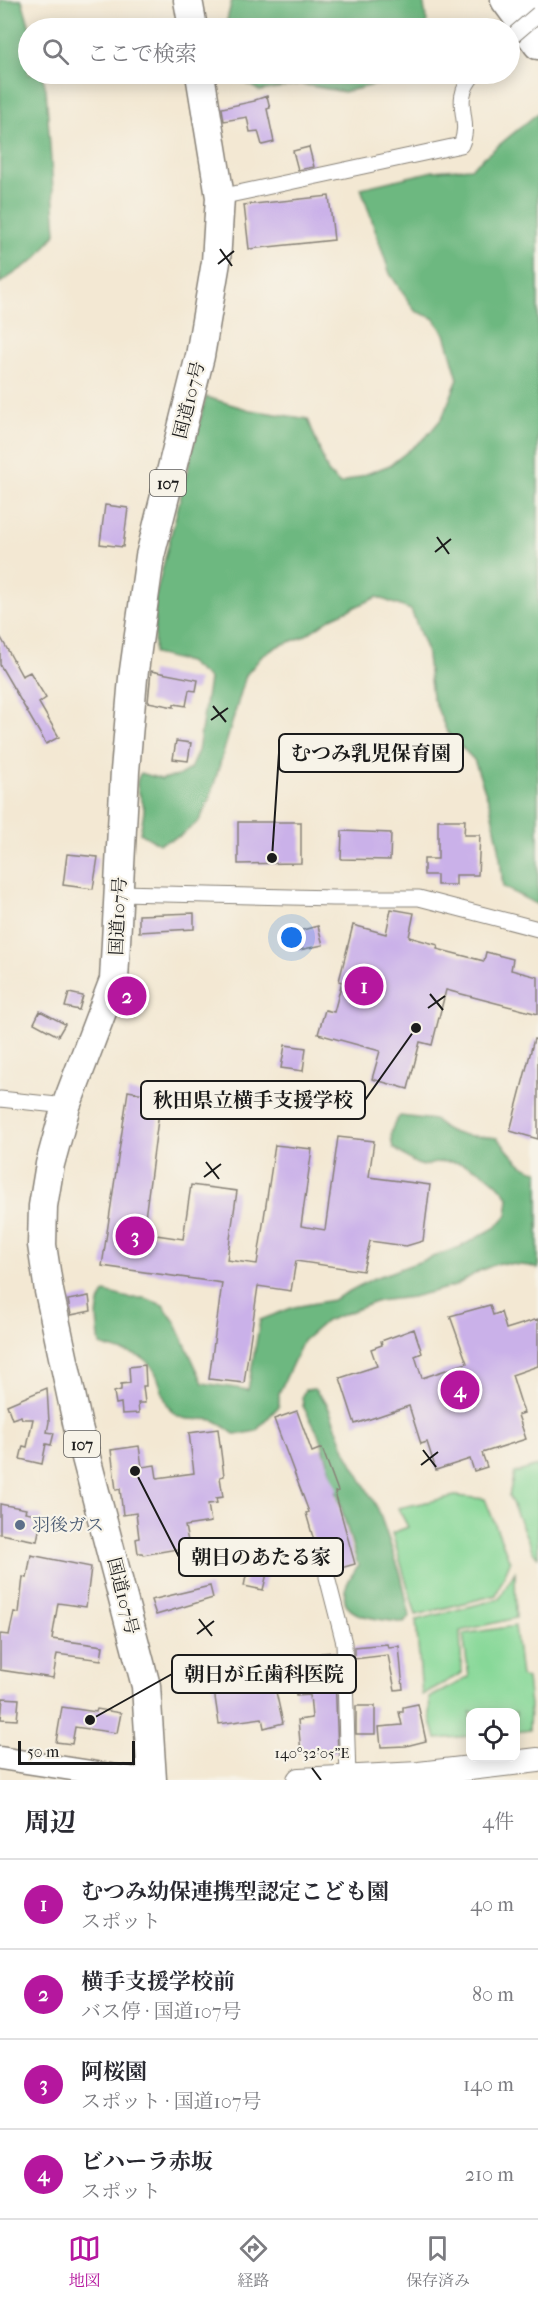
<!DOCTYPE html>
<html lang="ja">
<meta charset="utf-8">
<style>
body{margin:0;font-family:"IM FELL French Canon","Noto Serif JP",serif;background:#f7f7f7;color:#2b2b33}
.controls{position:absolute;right:18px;bottom:18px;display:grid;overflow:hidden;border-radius:12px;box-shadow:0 3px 15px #0003}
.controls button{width:54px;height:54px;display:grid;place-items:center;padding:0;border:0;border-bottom:2px solid #e1e1e2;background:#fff;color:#2b2b33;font:30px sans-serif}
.scale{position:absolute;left:18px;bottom:15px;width:117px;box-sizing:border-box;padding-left:6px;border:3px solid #1c1c1c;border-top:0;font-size:16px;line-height:21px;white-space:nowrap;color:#1c1c1c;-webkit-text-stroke:4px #f7f3e8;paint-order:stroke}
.you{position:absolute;left:292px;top:938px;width:21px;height:21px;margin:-15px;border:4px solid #fff;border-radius:50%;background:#1a73e8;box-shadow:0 0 0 9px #1a73e833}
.badge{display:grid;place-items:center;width:39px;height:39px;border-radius:50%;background:#b5179e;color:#fff;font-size:20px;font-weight:700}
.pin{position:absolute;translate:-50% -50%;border:3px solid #fff;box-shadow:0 2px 6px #0006}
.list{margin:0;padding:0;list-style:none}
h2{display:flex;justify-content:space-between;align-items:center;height:78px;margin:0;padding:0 24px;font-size:26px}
h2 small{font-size:20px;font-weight:400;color:#7c7c81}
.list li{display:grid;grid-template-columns:39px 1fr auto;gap:18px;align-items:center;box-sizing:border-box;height:90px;padding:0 24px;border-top:2px solid #e1e1e2}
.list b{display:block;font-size:22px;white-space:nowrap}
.list p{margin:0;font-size:20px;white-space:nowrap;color:#7c7c81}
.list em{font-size:20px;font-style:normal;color:#7c7c81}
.icon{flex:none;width:33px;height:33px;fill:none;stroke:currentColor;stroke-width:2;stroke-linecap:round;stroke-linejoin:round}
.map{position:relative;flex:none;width:538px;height:1780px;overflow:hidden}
.search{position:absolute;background:#fff;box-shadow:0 3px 15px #0003;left:18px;right:18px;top:18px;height:66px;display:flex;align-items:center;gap:15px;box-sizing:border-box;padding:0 21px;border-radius:33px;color:#7c7c81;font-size:22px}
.sheet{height:438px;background:#fff}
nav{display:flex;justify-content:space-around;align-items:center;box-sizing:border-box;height:84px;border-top:2px solid #e1e1e2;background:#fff;font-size:16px;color:#7c7c81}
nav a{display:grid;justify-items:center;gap:3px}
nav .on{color:#b5179e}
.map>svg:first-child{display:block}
.green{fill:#87d898;stroke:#527a5a;stroke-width:1.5}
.forest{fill:#6db880;stroke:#446a4e;stroke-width:1.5}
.building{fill:#cab1e9}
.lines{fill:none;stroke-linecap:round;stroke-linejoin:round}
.street-casing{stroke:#888278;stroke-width:17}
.secondary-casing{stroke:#888278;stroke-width:25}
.primary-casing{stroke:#888278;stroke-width:26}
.highway-casing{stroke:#888278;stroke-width:31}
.street{stroke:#fff;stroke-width:15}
.secondary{stroke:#fff;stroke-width:22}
.primary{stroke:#fff;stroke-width:24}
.highway{stroke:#fff;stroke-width:28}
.street-bridge-casing{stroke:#888278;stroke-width:17;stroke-linecap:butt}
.street-bridge{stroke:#fff;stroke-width:15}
.ticks{fill:none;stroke:#1c1c1c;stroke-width:2}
.service-dot{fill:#5c6f8a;stroke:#f7f3e8;stroke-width:2}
.labels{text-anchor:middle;stroke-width:4.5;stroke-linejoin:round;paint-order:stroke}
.shield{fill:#f7f3e8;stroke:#5e5c59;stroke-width:1.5}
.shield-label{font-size:16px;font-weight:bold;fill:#1c1c1c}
.street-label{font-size:18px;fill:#1c1c1c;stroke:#f7f3e8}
.service-label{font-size:18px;fill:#4e5e75;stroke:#f7f3e8;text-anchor:start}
.ticks-label{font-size:15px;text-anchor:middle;fill:#1c1c1c;stroke:#f7f3e8;stroke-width:4.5;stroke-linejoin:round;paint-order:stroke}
.leader{fill:none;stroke:#1c1c1c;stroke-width:2}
.callout-dot{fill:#1c1c1c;stroke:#f7f3e8;stroke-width:2}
.callout{fill:#f7f3e8;stroke:#1c1c1c;stroke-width:2}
.callout-label{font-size:20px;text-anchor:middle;font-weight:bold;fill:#1c1c1c}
</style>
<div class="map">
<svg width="538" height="1780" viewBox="0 0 538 1780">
<rect width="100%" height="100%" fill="#f7f3e8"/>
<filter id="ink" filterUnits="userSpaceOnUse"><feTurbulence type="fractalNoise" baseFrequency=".0167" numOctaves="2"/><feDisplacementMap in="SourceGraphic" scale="12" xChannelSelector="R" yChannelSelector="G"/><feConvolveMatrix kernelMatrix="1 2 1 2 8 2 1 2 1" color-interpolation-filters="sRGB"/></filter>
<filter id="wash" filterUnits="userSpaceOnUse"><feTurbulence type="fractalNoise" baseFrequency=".008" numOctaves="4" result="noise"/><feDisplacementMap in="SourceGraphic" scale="24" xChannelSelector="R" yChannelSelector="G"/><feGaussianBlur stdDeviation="1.35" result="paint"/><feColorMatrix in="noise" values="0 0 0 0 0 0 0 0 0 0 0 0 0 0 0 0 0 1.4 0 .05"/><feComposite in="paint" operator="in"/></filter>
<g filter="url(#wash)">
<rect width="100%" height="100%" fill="#f3e8d3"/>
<!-- green -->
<path class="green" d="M 538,1466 L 538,1557 L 533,1552 L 509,1496 L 514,1473 Z
M 455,1496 L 485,1499 L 510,1562 L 496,1595 L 416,1615 L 392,1533 L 408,1527 L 398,1508 Z
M 515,1572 L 516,1618 L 460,1631 L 462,1673 L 422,1695 L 416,1620 L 499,1599 Z
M 515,1626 L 521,1676 L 527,1679 L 530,1705 L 529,1730 L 516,1732 L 516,1712 L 470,1712 L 470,1736 L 436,1739 L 430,1716 L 429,1698 L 469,1677 L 463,1634 Z"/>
<!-- forest -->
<path class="forest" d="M 0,0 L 22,0 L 30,28 L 28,74 L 42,74 L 46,89 L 56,233 L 37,258 L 0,283 Z
M 232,0 L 423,0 L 428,28 L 225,28 Z
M 236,74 L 402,74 L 396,80 L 344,92 L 300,84 L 260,91 L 238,79 Z
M 538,113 L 538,905 L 503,887 L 499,847 L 490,805 L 474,760 L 447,732 L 432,696 L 426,649 L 411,610 L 377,597 L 333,617 L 303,637 L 278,646 L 262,656 L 246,675 L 210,798 L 199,821 L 180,836 L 159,844 L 140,833 C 141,826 144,817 144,809 C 143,797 131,786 141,773 L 161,779 L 178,776 L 190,769 L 198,751 L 209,679 L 188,662 L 154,654 L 155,598 L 206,397 L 250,410 L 308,419 L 328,472 L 340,484 L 390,465 L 426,437 L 442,418 L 458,379 L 445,334 L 433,318 L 415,311 L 390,274 L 361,188 L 433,171 L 471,168 Z
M 400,1116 L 435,1120 C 452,1140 474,1134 497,1138 C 510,1151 519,1169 538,1171 L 538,1269 L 530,1266 L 499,1263 L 479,1271 L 455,1286 L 412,1297 L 378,1301 L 326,1321 L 303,1341 L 279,1393 L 279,1406 L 256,1431 L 236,1435 C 229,1431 220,1422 213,1420 C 201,1418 187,1422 176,1415 C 158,1401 164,1372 144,1359 C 131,1351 115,1351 100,1345 C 98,1328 93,1306 105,1292 L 129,1298 L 145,1298 L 163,1305 L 175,1322 L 203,1383 L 248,1390 L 260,1320 L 294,1307 L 333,1300 L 372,1279 L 460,1247 L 496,1227 L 507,1215 L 509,1198 C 494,1176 468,1159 440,1162 C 431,1163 426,1168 417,1164 C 409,1161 401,1152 393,1148 C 390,1135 390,1127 400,1116 Z
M 314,1389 L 327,1404 L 346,1452 L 378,1509 L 401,1575 L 410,1616 L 404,1623 C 384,1618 339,1621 345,1591 C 346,1582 354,1573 358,1565 L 321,1439 L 303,1406 L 302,1396 L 305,1390 Z"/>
<g id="blocks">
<!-- building -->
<path class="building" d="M 267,96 L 270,108 L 267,109 L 274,142 L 262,145 L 258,131 L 250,132 L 247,117 L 224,121 L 222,108 L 255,101 L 255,100 Z
M 309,147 L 314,167 L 298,170 L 293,151 Z
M 329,196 L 334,240 L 249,249 L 244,205 Z
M 105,505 L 128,508 L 123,547 L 100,544 Z
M 0,636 L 22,676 L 30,672 L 46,698 L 39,703 L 59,737 L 46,744 L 0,665 Z
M 151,671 L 198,680 L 196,691 L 189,690 L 186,706 L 174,704 L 174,707 L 148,702 Z
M 176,741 L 191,743 L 188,761 L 173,759 Z
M 438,820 L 465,820 L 464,835 L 480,835 L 478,875 L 456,875 L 456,885 L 437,885 L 437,875 L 424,875 L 424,859 L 438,859 Z
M 238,822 L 301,822 L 301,863 L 238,864 Z
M 342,831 L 391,833 L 390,860 L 341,859 Z
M 67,854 L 98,857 L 93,889 L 63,885 Z
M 391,909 L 414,913 L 409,937 L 438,945 L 437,949 L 484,961 L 486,952 L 513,959 L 511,970 L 538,977 L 538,1014 L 446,990 L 432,1045 L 420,1042 L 408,1089 L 372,1079 L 380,1051 L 318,1034 L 325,1010 L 334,1012 L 342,982 L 339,981 L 353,925 L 386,934 Z
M 194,913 L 194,929 L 139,932 L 139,915 Z
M 318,926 L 323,945 L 299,950 L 295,932 Z
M 69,993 L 83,996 L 79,1010 L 65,1007 Z
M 40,1011 L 65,1024 L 58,1036 L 34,1023 Z
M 534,1039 L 538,1040 L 538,1139 L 510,1131 Z
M 285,1045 L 306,1048 L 303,1071 L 281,1068 Z
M 128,1091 L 161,1097 L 143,1233 L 183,1239 L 191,1185 L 237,1191 L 227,1260 L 257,1264 L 275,1145 L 312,1149 L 301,1226 L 325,1230 L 338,1137 L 374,1141 L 369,1177 L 430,1185 L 423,1241 L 406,1246 L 370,1241 L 363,1271 L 296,1261 L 291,1291 L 258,1286 L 244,1383 L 209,1379 L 222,1283 L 102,1266 Z
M 89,1296 L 91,1311 L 71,1315 L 68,1300 Z
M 490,1305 L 493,1315 L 501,1312 L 506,1329 L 538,1319 L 538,1366 L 512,1375 L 524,1413 L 518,1415 L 526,1439 L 482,1453 L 487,1467 L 474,1471 L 470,1459 L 436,1470 L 427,1442 L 421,1444 L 409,1406 L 355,1424 L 340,1378 L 377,1366 L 371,1349 L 382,1345 L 381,1341 L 414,1329 L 422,1353 L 415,1356 L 422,1378 L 467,1363 L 450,1316 Z
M 145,1365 L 146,1386 L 143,1386 L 145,1403 L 138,1403 L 139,1413 L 122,1414 L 121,1403 L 116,1404 L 114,1392 L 121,1390 L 121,1384 L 130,1383 L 129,1367 Z
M 47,1388 L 49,1422 L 47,1432 L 54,1433 L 51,1445 L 46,1444 L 42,1464 L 20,1459 L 23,1446 L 27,1447 L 33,1419 L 22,1419 L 21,1416 L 12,1419 L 7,1405 Z
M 297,1411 L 312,1452 L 322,1448 L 338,1491 L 335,1492 L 355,1564 L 334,1570 L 329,1568 L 322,1569 L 306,1513 L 309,1512 L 274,1419 Z
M 218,1429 L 224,1476 L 220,1477 L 223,1497 L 216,1498 L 217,1503 L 208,1504 L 211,1522 L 185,1526 L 189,1547 L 143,1555 L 142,1553 L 138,1553 L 136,1539 L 139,1538 L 136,1513 L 123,1515 L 120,1489 L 116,1490 L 111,1450 L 139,1446 L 142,1467 L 155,1465 L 157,1478 L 194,1473 L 189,1433 Z
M 0,1504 L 26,1509 L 25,1512 L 42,1515 L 37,1541 L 0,1534 Z
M 31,1555 L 91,1567 L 86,1607 L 58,1603 L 52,1639 L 103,1646 L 101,1660 L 57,1654 L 53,1678 L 0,1670 L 0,1634 L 9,1635 L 14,1612 L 19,1613 L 23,1577 L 27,1578 Z
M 249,1561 L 269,1565 L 263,1590 L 244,1586 Z
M 210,1586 L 213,1598 L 156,1615 L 151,1600 Z
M 387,1644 L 388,1647 L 399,1646 L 403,1689 L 395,1690 L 388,1655 L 354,1659 L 354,1647 Z
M 334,1652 L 338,1752 L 317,1754 L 317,1751 L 301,1753 L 298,1720 L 312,1718 L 310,1695 L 296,1696 L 295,1674 L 304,1674 L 304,1669 L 310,1669 L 310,1666 L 322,1665 L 321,1653 Z
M 269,1671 L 272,1674 L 283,1723 L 264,1728 L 262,1718 L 219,1724 L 212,1677 L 236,1673 L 236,1679 Z
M 3,1698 L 19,1699 L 17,1720 L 1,1719 Z
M 418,1704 L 426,1741 L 406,1746 L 381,1747 L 379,1727 L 402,1725 L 399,1712 L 403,1712 L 403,1707 Z
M 356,1706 L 375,1706 L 375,1734 L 356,1734 Z
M 62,1707 L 96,1712 L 97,1709 L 121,1713 L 117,1733 L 75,1727 L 72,1744 L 56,1742 Z"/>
</g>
</g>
<g filter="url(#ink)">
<use href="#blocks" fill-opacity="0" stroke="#888278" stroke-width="1.5"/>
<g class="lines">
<!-- street casing -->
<g class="street-casing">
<path id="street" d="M 220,197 L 461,145 C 473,117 449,103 474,74
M 119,893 L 334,898 L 419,898 L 538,929
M 0,1099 L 66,1106
M 327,1577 L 344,1643 L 348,1777"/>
</g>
<!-- secondary casing -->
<g class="secondary-casing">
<path id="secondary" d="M 0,1758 L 143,1780"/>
</g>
<!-- primary casing -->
<g class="primary-casing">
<path id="primary" d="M 299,1780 L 419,1774 L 538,1760"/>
</g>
<!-- highway casing -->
<g class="highway-casing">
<path id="highway" d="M 188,0 L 193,28
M 505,0 L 538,45
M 534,0 L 538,5
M 152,1780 L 146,1686 L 78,1427 L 49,1291 L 42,1245 L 43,1206 L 50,1164 L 66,1106 L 114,980 L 125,771 L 133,678 L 150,556 L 200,356 L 216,262 L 220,197 L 200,74"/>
</g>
<!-- street -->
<use href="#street" class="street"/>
<!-- secondary -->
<use href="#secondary" class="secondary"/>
<!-- primary -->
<use href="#primary" class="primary"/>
<!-- highway -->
<use href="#highway" class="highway"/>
<!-- street-bridge casing -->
<g class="street-bridge-casing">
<path id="street-bridge" d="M 510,38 L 538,14"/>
</g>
<!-- street-bridge -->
<use href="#street-bridge" class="street-bridge"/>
</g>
</g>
<!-- ticks -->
<path class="ticks" d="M 220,249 L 232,266M 218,264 L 234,251M 437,537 L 449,554M 435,552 L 451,539M 213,706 L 226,722M 211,720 L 228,708M 430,994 L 443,1010M 428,1008 L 445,996M 206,1162 L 219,1179M 204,1177 L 221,1164M 423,1450 L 436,1467M 421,1465 L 438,1452M 199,1619 L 212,1636M 197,1634 L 214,1621M 312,1768 L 321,1780"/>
<!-- markers -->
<circle class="service-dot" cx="20" cy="1525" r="6"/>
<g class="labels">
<!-- shield labels -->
<g class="shield">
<rect x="150" y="470" width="36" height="26" rx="4.5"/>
<rect x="64" y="1431" width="36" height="26" rx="4.5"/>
</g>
<g class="shield-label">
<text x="168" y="489">107</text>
<text x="82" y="1450">107</text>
</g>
<!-- street labels -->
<g class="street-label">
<text transform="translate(189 400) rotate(-76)" y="6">国道107号</text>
<text transform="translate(118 916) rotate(-87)" y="6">国道107号</text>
<text transform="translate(123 1596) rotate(76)" y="6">国道107号</text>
</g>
<!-- service labels -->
<g class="service-label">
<text x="32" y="1531">羽後ガス</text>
</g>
</g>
<g class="ticks-label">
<text x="312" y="1758">140°32'05"E</text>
</g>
<!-- callouts -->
<path class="leader" d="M272 858L279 753M416 1028L365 1100M135 1471L179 1557M90 1720L172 1674"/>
<g class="callout-dot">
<circle cx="272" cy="858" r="6"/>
<circle cx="416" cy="1028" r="6"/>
<circle cx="135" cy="1471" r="6"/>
<circle cx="90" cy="1720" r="6"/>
</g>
<g class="callout">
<rect x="279" y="734" width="184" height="38" rx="6"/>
<rect x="141" y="1081" width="224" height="38" rx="6"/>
<rect x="179" y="1538" width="164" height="38" rx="6"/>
<rect x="172" y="1655" width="184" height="38" rx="6"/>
</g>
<g class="callout-label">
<text x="371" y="760">むつみ乳児保育園</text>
<text x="253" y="1107">秋田県立横手支援学校</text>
<text x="261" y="1564">朝日のあたる家</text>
<text x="264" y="1681">朝日が丘歯科医院</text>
</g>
</svg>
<div class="controls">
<button><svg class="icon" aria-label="locate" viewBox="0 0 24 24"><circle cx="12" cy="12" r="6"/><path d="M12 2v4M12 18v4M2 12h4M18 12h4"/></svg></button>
</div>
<div class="scale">50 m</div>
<div class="you"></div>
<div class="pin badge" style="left:364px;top:986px">1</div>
<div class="pin badge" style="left:127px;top:996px">2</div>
<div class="pin badge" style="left:135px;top:1236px">3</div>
<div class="pin badge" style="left:460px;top:1390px">4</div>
<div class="search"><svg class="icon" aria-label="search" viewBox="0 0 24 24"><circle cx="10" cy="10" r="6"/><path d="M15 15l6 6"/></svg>ここで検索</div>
</div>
<section class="sheet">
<h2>周辺<small>4件</small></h2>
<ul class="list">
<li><span class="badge">1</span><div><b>むつみ幼保連携型認定こども園</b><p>スポット</p></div><em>40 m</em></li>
<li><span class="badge">2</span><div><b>横手支援学校前</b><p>バス停 · 国道107号</p></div><em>80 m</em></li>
<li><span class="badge">3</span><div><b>阿桜園</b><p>スポット · 国道107号</p></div><em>140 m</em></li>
<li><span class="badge">4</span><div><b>ビハーラ赤坂</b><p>スポット</p></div><em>210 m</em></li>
</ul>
</section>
<nav>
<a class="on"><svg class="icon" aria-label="map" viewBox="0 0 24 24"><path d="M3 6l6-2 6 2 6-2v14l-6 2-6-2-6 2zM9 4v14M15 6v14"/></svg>地図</a>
<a><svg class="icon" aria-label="directions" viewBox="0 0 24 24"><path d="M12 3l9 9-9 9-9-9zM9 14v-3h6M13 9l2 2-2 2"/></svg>経路</a>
<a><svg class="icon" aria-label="saved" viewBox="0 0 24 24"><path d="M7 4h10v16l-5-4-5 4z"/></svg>保存済み</a>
</nav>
